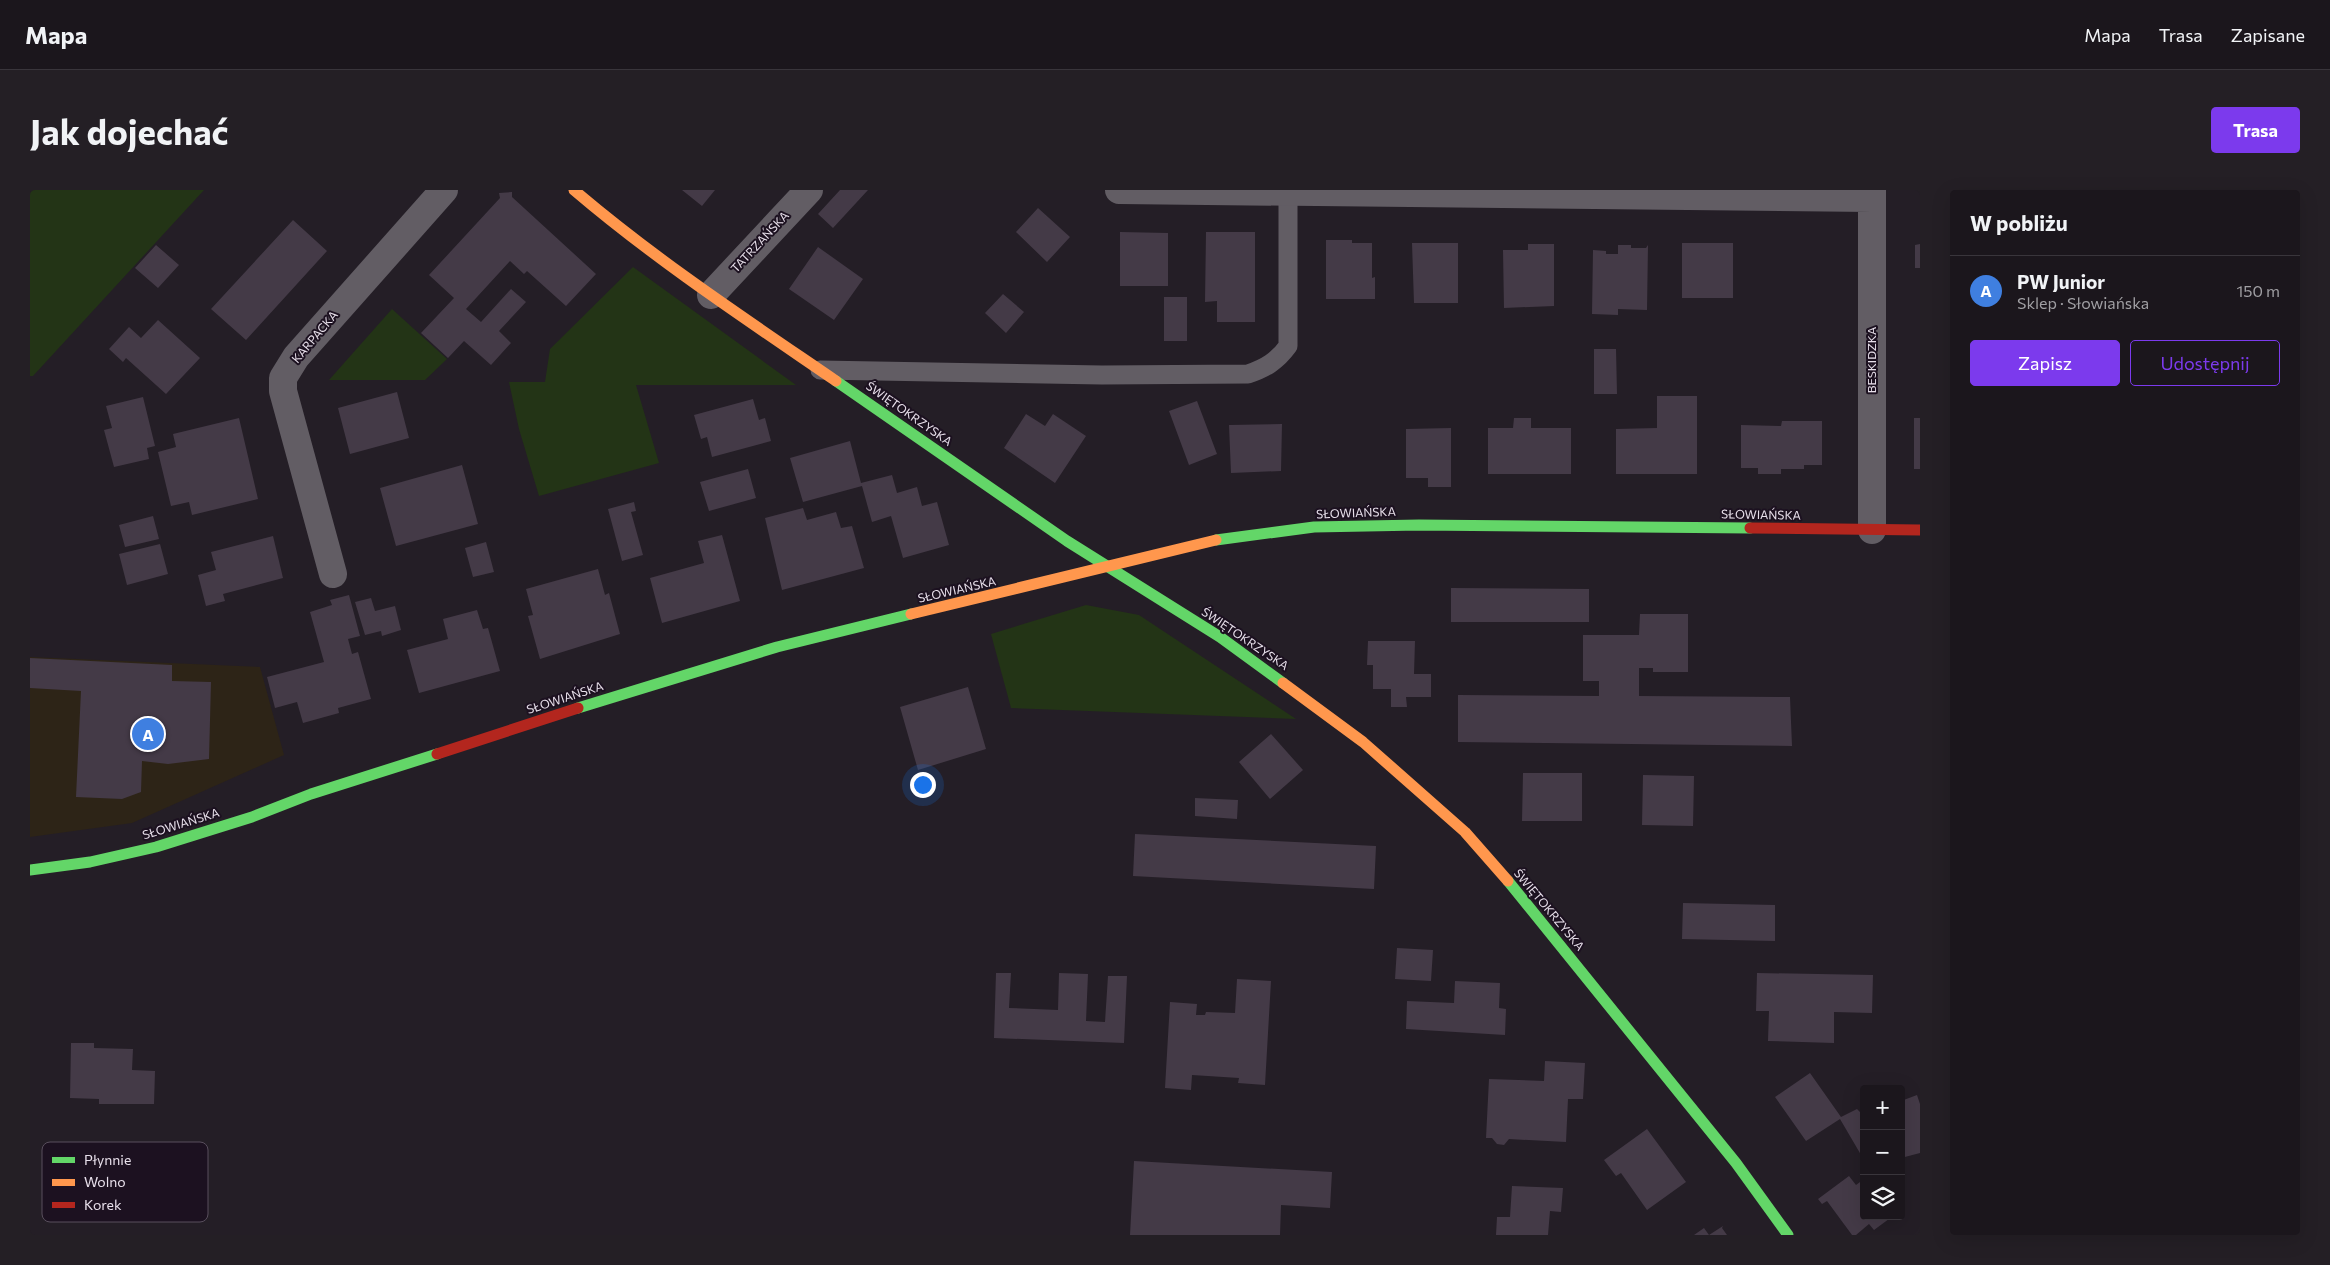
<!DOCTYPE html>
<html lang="pl">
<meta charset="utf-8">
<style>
body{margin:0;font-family:Commissioner,sans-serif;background:#241f25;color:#f1f3f6}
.controls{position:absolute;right:15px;bottom:15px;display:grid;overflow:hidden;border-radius:5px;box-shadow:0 5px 20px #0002}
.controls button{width:45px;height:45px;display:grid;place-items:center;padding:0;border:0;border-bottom:1px solid #39353b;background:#1b161c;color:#f1f3f6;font:25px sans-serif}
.you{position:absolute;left:892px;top:594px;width:18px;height:18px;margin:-12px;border:4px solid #fff;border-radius:50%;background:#1a73e8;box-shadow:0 0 0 8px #1a73e833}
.badge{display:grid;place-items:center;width:32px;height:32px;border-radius:50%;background:#7c3aed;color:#fff;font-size:16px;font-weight:700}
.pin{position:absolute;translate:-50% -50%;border:2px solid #fff;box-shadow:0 1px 5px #0006}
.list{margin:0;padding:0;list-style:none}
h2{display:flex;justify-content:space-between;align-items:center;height:65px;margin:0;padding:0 20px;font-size:21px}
h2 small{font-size:16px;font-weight:400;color:#a09fa3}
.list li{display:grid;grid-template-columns:32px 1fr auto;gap:15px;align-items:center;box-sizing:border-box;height:70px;padding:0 20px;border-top:1px solid #39353b}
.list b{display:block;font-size:19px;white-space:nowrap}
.list p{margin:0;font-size:16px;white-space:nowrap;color:#a09fa3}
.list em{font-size:16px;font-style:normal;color:#a09fa3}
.actions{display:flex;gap:10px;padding:15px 20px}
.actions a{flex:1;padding:11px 0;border:1px solid #7c3aed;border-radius:5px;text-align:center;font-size:18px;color:#7c3aed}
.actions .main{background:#7c3aed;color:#fff}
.icon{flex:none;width:28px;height:28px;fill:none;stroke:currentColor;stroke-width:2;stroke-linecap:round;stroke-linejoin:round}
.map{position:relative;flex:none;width:1890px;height:1045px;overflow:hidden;border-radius:5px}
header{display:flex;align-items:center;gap:30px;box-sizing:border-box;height:70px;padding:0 25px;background:#1b161c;border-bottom:1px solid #39353b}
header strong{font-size:24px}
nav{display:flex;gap:28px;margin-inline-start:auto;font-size:18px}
.intro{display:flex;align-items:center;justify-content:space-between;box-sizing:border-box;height:120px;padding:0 30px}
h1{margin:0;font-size:35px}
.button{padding:12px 22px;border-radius:5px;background:#7c3aed;color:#fff;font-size:18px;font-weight:700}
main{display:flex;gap:30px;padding:0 30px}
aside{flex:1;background:#1b161c;border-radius:5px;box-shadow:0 5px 20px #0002}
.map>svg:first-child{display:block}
.commercial{fill:#2d2417}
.green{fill:#233416}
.building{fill:#443a47}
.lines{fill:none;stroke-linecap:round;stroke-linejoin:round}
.lane{stroke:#625d64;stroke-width:19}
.street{stroke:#625d64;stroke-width:28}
.fast{stroke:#63d668;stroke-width:11}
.slow{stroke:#ff974d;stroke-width:11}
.jam{stroke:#b3261e;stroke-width:11}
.labels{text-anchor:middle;stroke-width:4;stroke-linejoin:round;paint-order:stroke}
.street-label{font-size:12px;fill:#e8e0eb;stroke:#1c1120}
.key{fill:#1c1120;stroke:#594f5d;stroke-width:1}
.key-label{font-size:14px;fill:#e8e0eb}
</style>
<header>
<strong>Mapa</strong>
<nav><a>Mapa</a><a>Trasa</a><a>Zapisane</a></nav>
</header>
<div class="intro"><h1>Jak dojechać</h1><a class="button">Trasa</a></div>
<main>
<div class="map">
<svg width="1890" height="1045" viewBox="0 0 1890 1045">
<rect width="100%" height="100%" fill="#241e26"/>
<!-- commercial -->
<path class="commercial" d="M 0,467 L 230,477 L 254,565 L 102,633 L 0,647 Z"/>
<!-- green -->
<path class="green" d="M 0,0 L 174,0 L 3,186 L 0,186 Z
M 603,77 L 766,195 L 606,195 L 629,273 L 509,306 L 489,239 L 479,192 L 515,192 L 520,159 Z
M 362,119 L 417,169 L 395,190 L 299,190 Z
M 1056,415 L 1109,425 L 1266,529 L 981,518 L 961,444 Z"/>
<!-- building -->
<path class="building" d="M 652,0 L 685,0 L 672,16 Z
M 810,0 L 838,0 L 803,38 L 788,24 Z
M 482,2 L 482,7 L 566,84 L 536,116 L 497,81 L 494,84 L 480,71 L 436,119 L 451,132 L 481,99 L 496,112 L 469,141 L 481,153 L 461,175 L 434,151 L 418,168 L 391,143 L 424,108 L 399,85 L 470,8 L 469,3 Z
M 1008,18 L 1040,47 L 1017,72 L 986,42 Z
M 263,30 L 297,61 L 216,150 L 181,119 Z
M 1090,42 L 1138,43 L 1138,96 L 1090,96 Z
M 1176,42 L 1225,42 L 1225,132 L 1187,132 L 1187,111 L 1175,112 Z
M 1296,50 L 1322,50 L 1322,53 L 1342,53 L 1342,88 L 1345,87 L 1345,109 L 1296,109 Z
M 1382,53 L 1428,53 L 1428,113 L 1384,113 Z
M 1652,53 L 1703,53 L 1703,108 L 1652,108 Z
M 1498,54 L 1524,54 L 1524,116 L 1474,118 L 1473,60 L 1498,60 Z
M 1890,54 L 1890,78 L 1885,78 L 1885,55 Z
M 126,55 L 149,75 L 128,98 L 105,78 Z
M 1588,55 L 1601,55 L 1601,58 L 1616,58 L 1618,55 L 1617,120 L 1588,119 L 1588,125 L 1562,124 L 1563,60 L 1576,61 L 1576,64 L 1588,64 Z
M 788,57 L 833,89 L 804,130 L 759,99 Z
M 973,104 L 994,122 L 976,143 L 955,123 Z
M 1134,107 L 1157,107 L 1157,151 L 1134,151 Z
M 128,130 L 170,168 L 136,204 L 96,168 L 93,172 L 79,159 L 99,137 L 111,148 Z
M 1564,159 L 1586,159 L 1587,204 L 1564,204 Z
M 367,202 L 379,248 L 320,264 L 308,218 Z
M 1627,206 L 1667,206 L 1667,284 L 1586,284 L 1586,239 L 1627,238 Z
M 113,207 L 125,256 L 117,258 L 119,269 L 84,277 L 74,240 L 82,238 L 76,216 Z
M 723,209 L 729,230 L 735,228 L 741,251 L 682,267 L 677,247 L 671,249 L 664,225 Z
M 1167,211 L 1187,264 L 1159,275 L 1139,221 Z
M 996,224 L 1015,236 L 1023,224 L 1056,246 L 1025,293 L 974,258 Z
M 209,228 L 228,309 L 162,325 L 159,312 L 141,316 L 128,262 L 146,257 L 143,244 Z
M 1484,228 L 1501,228 L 1501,238 L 1541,238 L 1541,284 L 1458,284 L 1458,238 L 1483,238 Z
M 1884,228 L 1890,228 L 1890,279 L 1884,279 Z
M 1752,231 L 1792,231 L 1792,275 L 1774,275 L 1774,279 L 1751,279 L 1751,284 L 1728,284 L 1728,278 L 1711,278 L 1711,235 L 1751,236 Z
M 1252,234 L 1251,281 L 1201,283 L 1199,235 Z
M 1421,238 L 1421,297 L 1398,297 L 1398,288 L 1376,288 L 1376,239 Z
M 820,251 L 831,293 L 862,285 L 867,303 L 887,297 L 892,316 L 907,312 L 919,355 L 873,368 L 861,326 L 842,332 L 832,296 L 773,312 L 760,268 Z
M 432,275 L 448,334 L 366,356 L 350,298 Z
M 718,279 L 726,308 L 679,321 L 670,292 Z
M 604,312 L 606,321 L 601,322 L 613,365 L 592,371 L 578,319 Z
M 773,318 L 777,330 L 806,322 L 811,338 L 822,336 L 834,378 L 752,400 L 735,328 Z
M 123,326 L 129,349 L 95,357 L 89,335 Z
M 692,345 L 710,411 L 632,433 L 620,388 L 674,373 L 668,351 Z
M 243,346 L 253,388 L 193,404 L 195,411 L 176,416 L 168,385 L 186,380 L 181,362 Z
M 456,352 L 464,382 L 443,387 L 435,358 Z
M 130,354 L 138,384 L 97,395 L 89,364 Z
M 568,379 L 575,405 L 579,403 L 590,444 L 510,469 L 498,426 L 503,425 L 496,399 Z
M 1421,398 L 1559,399 L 1559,432 L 1421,432 Z
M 319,405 L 330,446 L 318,449 L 322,464 L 328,462 L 341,509 L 308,518 L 309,523 L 273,533 L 267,512 L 245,518 L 237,487 L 294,472 L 280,422 L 302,415 L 300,410 Z
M 341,408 L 345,421 L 365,416 L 371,440 L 352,446 L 351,441 L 335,445 L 325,412 Z
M 447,420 L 453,439 L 458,438 L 470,481 L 389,503 L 377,460 L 418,449 L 413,429 Z
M 1610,424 L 1658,424 L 1658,482 L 1623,482 L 1623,478 L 1609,478 L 1609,506 L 1760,507 L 1762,556 L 1428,552 L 1428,505 L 1569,506 L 1569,491 L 1553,491 L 1553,445 L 1609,445 Z
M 1338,451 L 1385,451 L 1384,484 L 1401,484 L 1401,507 L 1376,507 L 1377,517 L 1361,517 L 1361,499 L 1343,499 L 1343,475 L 1337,475 Z
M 0,468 L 142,475 L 142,491 L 181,492 L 179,569 L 138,574 L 112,571 L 111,602 L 92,609 L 46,607 L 51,501 L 0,498 Z
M 938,497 L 956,559 L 888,580 L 870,517 Z
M 1241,544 L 1273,580 L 1240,609 L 1209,572 Z
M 1493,583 L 1552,583 L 1552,631 L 1492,631 Z
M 1613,585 L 1664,586 L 1663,636 L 1612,635 Z
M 1165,608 L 1208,610 L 1207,629 L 1165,626 Z
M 1105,644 L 1346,656 L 1344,699 L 1103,686 Z
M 1653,713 L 1745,715 L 1745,751 L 1652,749 Z
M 1367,758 L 1403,760 L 1401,791 L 1365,789 Z
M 966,783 L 981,783 L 979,818 L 1028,820 L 1029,783 L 1058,784 L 1056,831 L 1075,832 L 1078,786 L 1097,786 L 1094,853 L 964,848 Z
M 1727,783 L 1843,785 L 1842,823 L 1804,822 L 1804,853 L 1738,851 L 1739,821 L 1726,821 Z
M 1207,789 L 1241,791 L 1235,895 L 1208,893 L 1209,888 L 1162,885 L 1161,900 L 1135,898 L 1140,812 L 1167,814 L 1166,825 L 1175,825 L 1176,822 L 1205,823 Z
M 1425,791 L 1470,793 L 1469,818 L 1476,819 L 1475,845 L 1376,839 L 1377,811 L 1424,813 Z
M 41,853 L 64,853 L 64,858 L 103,859 L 102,880 L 125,881 L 124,914 L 69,914 L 69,909 L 40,908 Z
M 1515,871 L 1555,873 L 1553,909 L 1538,909 L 1536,952 L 1479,949 L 1474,955 L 1467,954 L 1462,948 L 1456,948 L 1459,889 L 1514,891 Z
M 1780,883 L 1811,927 L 1827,919 L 1834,926 L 1834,970 L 1810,929 L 1776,951 L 1745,907 Z
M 1887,905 L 1890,914 L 1890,963 L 1871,968 L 1871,911 Z
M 1617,939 L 1656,992 L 1617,1020 L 1591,983 L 1586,986 L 1574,970 Z
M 1104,971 L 1302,982 L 1300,1018 L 1251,1015 L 1250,1045 L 1100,1045 Z
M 1819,986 L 1826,995 L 1834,989 L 1834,1026 L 1863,1026 L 1844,1040 L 1839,1034 L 1826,1045 L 1822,1045 L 1797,1011 L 1792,1014 L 1788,1009 Z
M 1482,996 L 1533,998 L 1531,1022 L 1520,1021 L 1518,1045 L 1466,1045 L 1467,1027 L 1480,1027 Z
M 1693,1036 L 1692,1038 L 1697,1045 L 1664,1045 L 1674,1038 L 1679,1045 Z"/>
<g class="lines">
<!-- lane -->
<path class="lane" d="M 790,180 L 1072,185 L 1218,184 C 1236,178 1247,171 1258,156 L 1258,2"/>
<!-- street -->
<path class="street" d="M 1089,0 L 1842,8
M 1842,0 L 1842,340
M 681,105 L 779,0
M 303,384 L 253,201 L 253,188 L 266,167 L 414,0"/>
<!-- fast -->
<path class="fast" d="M 806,191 L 1037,351 L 1190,447 L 1253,493
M 1186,350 L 1284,337 L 1389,335 L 1720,338
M 548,518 L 747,457 L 881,424
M 0,680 L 60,672 L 126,657 L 222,627 L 281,604 L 407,564
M 1478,691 L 1706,973 L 1758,1045"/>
<!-- slow -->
<path class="slow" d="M 544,0 C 626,70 717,130 806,191
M 881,424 L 1186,350
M 1253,493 L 1333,552 L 1435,642 L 1478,691"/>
<!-- jam -->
<path class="jam" d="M 1720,338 L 1890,340
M 407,564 L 548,518"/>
</g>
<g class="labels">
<!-- street labels -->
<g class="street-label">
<text transform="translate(730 52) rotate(-47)" y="4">TATRZAŃSKA</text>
<text transform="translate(285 147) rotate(-50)" y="4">KARPACKA</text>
<text transform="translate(1842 170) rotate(-90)" y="4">BESKIDZKA</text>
<text transform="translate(879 224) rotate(35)" y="4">ŚWIĘTOKRZYSKA</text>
<text transform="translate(1326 323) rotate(-2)" y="4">SŁOWIAŃSKA</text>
<text transform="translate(1731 325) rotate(1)" y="4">SŁOWIAŃSKA</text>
<text transform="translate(927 400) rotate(-13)" y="4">SŁOWIAŃSKA</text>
<text transform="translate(1215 449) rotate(34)" y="4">ŚWIĘTOKRZYSKA</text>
<text transform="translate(535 508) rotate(-18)" y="4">SŁOWIAŃSKA</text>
<text transform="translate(151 634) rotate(-17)" y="4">SŁOWIAŃSKA</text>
<text transform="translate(1519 720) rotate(50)" y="4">ŚWIĘTOKRZYSKA</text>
</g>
</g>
<!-- legend -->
<rect x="12" y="952" width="166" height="80" rx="8" class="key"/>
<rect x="22" y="967" width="23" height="6" fill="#63d668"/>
<rect x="22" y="989" width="23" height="7" fill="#ff974d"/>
<rect x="22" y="1012" width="23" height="6" fill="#b3261e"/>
<g class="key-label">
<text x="54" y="975">Płynnie</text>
<text x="54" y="997">Wolno</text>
<text x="54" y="1020">Korek</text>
</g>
</svg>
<div class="controls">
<button>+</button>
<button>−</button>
<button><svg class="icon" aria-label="layers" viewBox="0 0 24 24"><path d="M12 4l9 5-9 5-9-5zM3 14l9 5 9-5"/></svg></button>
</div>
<div class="you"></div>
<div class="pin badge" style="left:118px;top:544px;background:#3f7fe0">A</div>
</div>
<aside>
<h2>W pobliżu<small></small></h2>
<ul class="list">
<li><span class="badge" style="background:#3f7fe0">A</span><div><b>PW Junior</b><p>Sklep · Słowiańska</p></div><em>150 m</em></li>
</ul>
<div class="actions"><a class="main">Zapisz</a><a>Udostępnij</a></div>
</aside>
</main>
